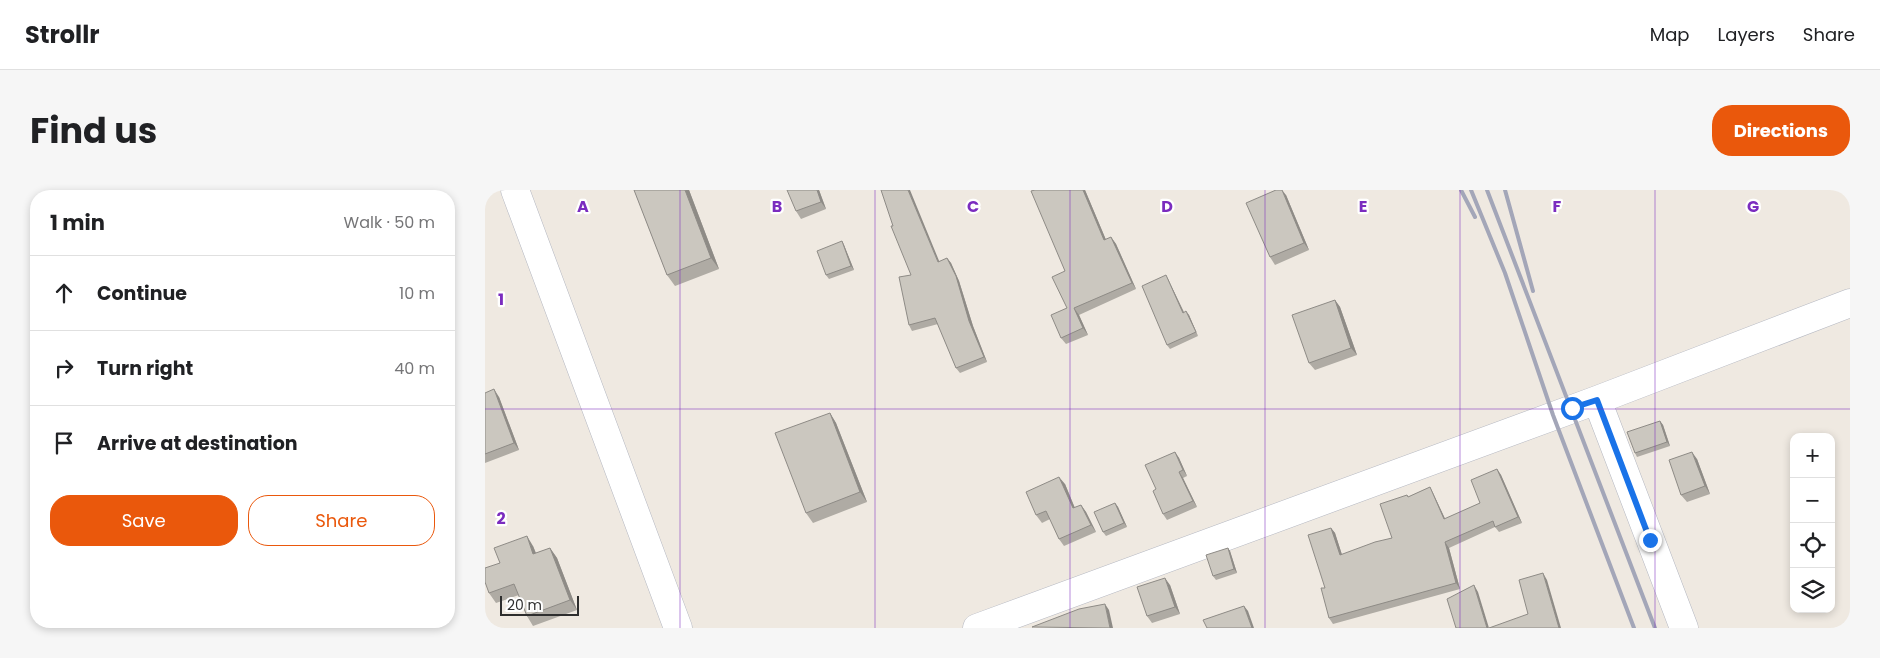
<!DOCTYPE html>
<meta charset="utf-8">
<style>
body{margin:0;font-family:Poppins,sans-serif;background:#f6f6f6;color:#202124}
.controls{position:absolute;right:15px;bottom:15px;display:grid;overflow:hidden;border-radius:10px;box-shadow:0 2px 8px #0003}
.controls button{width:45px;height:45px;display:grid;place-items:center;padding:0;border:0;border-bottom:1px solid #e0e0e0;background:#fff;color:#202124;font:25px sans-serif}
.scale{position:absolute;left:15px;bottom:12px;width:79px;box-sizing:border-box;padding-left:5px;border:2px solid #2e2e2e;border-top:0;font-size:14px;line-height:18px;white-space:nowrap;color:#2e2e2e;-webkit-text-stroke:4px #fff;paint-order:stroke}
.stop{position:absolute;width:15px;height:15px;margin:-11px;border:4px solid #1a73e8;border-radius:50%;background:#fff}
.stop.end{background:#1a73e8;border-color:#fff;box-shadow:0 1px 5px #0008}
.list{margin:0;padding:0;list-style:none}
h2{display:flex;justify-content:space-between;align-items:center;height:65px;margin:0;padding:0 20px;font-size:21px}
h2 small{font-size:16px;font-weight:400;color:#757577}
.list li{display:grid;grid-template-columns:32px 1fr auto;gap:15px;align-items:center;box-sizing:border-box;height:75px;padding:0 20px;border-top:1px solid #e0e0e0}
.list b{display:block;font-size:19px;white-space:nowrap}
.list em{font-size:16px;font-style:normal;color:#757577}
.actions{display:flex;gap:10px;padding:15px 20px}
.actions a{flex:1;padding:11px 0;border:1px solid #ea580c;border-radius:20px;text-align:center;font-size:18px;color:#ea580c}
.actions .main{background:#ea580c;color:#fff}
.icon{flex:none;width:28px;height:28px;fill:none;stroke:currentColor;stroke-width:2;stroke-linecap:round;stroke-linejoin:round}
.map{position:relative;flex:none;width:1365px;height:438px;overflow:hidden;border-radius:20px}
header{display:flex;align-items:center;gap:30px;box-sizing:border-box;height:70px;padding:0 25px;background:#fff;border-bottom:1px solid #e0e0e0}
header strong{font-size:24px}
nav{display:flex;gap:28px;margin-inline-start:auto;font-size:18px}
.intro{display:flex;align-items:center;justify-content:space-between;box-sizing:border-box;height:120px;padding:0 30px}
h1{margin:0;font-size:35px}
.button{padding:12px 22px;border-radius:20px;background:#ea580c;color:#fff;font-size:18px;font-weight:700}
main{display:flex;gap:30px;padding:0 30px}
aside{flex:1;background:#fff;border-radius:20px;box-shadow:0 2px 8px #0003}
.map>svg:first-child{display:block}
.lines{fill:none;stroke-linecap:round;stroke-linejoin:round}
.minor-casing{stroke:#b4b7c1;stroke-width:29}
.minor{stroke:#fff;stroke-width:28}
.rail{stroke:#a3a6b8;stroke-width:4}
.wall{fill:#afaba4}
.shaded-wall{fill:#8e8b86}
.building{fill:#cbc7bf;stroke:#8e8b86}
.route{stroke:#1a73e8;stroke-width:6}
.grid{fill:none;stroke:#7b2cbf;stroke-width:1;stroke-opacity:0.55}
.grid-label{font-size:16px;text-anchor:middle;font-weight:bold;fill:#7b2cbf;stroke:#fff;stroke-width:4.5;stroke-linejoin:round;paint-order:stroke}
</style>
<header>
<strong>Strollr</strong>
<nav><a>Map</a><a>Layers</a><a>Share</a></nav>
</header>
<div class="intro"><h1>Find us</h1><a class="button">Directions</a></div>
<main>
<aside>
<h2>1 min<small>Walk · 50 m</small></h2>
<ul class="list">
<li><svg class="icon" aria-label="ahead" viewBox="0 0 24 24"><path d="M12 20V5M6 11l6-6 6 6"/></svg><div><b>Continue</b></div><em>10 m</em></li>
<li><svg class="icon" aria-label="right" viewBox="0 0 24 24"><path d="M7 20v-9h11M14 6l5 5-5 5"/></svg><div><b>Turn right</b></div><em>40 m</em></li>
<li><svg class="icon" aria-label="arrive" viewBox="0 0 24 24"><path d="M6 21V4h12l-3 4 3 4H6"/></svg><div><b>Arrive at destination</b></div></li>
</ul>
<div class="actions"><a class="main">Save</a><a>Share</a></div>
</aside>
<div class="map">
<svg width="1365" height="438" viewBox="0 0 1365 438">
<rect width="100%" height="100%" fill="#efe9e1"/>
<g class="lines">
<!-- minor casing -->
<g class="minor-casing">
<path id="minor" d="M 30,0 L 193,438
M 1112,210 L 1199,438
M 492,438 L 1112,210 L 1365,113"/>
</g>
<!-- minor -->
<use href="#minor" class="minor"/>
<!-- rail -->
<path class="rail" d="M 976,0 L 990,27
M 986,0 L 1020,83 L 1068,225 L 1149,438
M 1002,0 L 1170,438
M 1020,0 L 1048,101"/>
</g>
<!-- wall -->
<path class="wall" d="M 149,0 L 204,0 L 234,79 L 190,96 L 182,85 Z
M 334,0 L 341,19 L 316,29 L 311,21 Z
M 550,0 L 600,0 L 621,50 L 626,47 L 631,54 L 651,99 L 594,125 L 603,145 L 581,154 L 576,148 L 582,118 L 580,81 Z
M 801,5 L 824,60 L 790,75 L 785,67 Z
M 357,51 L 359,55 L 369,80 L 344,89 L 341,85 Z
M 462,68 L 466,73 L 474,91 L 488,136 L 502,172 L 475,183 L 471,178 L 453,134 L 427,141 L 424,135 L 426,85 Z
M 683,89 L 699,122 L 704,125 L 713,146 L 685,159 L 682,155 Z
M 850,110 L 855,117 L 872,165 L 830,180 L 824,173 Z
M 0,203 L 14,207 L 34,260 L 0,273 Z
M 345,223 L 351,233 L 382,312 L 328,333 L 321,323 Z
M 1175,231 L 1178,235 L 1185,256 L 1152,267 L 1150,263 Z
M 690,262 L 694,268 L 702,286 L 698,288 L 712,317 L 682,330 L 678,324 L 671,299 Z
M 1212,269 L 1225,304 L 1202,312 L 1196,305 Z
M 1012,279 L 1016,285 L 1037,333 L 1014,342 L 1010,337 L 964,358 L 975,399 L 848,434 L 844,428 L 840,398 L 846,338 L 850,343 L 857,365 L 907,348 L 922,305 L 923,307 L 945,297 L 948,303 L 960,329 L 995,313 Z
M 580,294 L 590,318 L 596,315 L 601,322 L 611,342 L 579,356 L 574,349 L 565,329 L 557,333 L 551,325 Z
M 630,313 L 633,317 L 642,337 L 621,346 L 618,342 Z
M 48,356 L 51,363 L 65,358 L 72,368 L 92,420 L 48,436 L 42,426 L 34,405 L 11,413 L 4,403 L 15,373 Z
M 743,358 L 745,361 L 752,383 L 731,390 L 728,386 Z
M 685,395 L 695,424 L 667,433 L 662,426 Z"/>
<!-- shaded-wall -->
<path class="shaded-wall" d="M 200,0 L 204,0 L 234,79 L 226,68 Z
M 332,0 L 334,0 L 341,19 L 336,12 Z
M 423,0 L 425,0 L 457,78 L 453,72 Z
M 598,0 L 600,0 L 624,57 L 619,50 Z
M 797,0 L 801,5 L 824,60 L 819,53 Z
M 626,47 L 631,54 L 651,99 L 647,93 Z
M 357,51 L 359,55 L 369,80 L 366,76 Z
M 462,68 L 466,73 L 474,91 L 488,136 L 502,172 L 499,167 L 484,131 Z
M 681,85 L 683,89 L 701,127 L 698,123 Z
M 850,110 L 855,117 L 872,165 L 866,158 Z
M 589,118 L 594,125 L 603,145 L 598,138 Z
M 701,121 L 704,125 L 713,146 L 711,142 Z
M 9,199 L 14,207 L 34,260 L 29,253 Z
M 345,223 L 351,233 L 382,312 L 375,302 Z
M 1175,231 L 1178,235 L 1185,256 L 1182,252 Z
M 690,262 L 694,268 L 702,286 L 698,280 Z
M 1207,262 L 1212,269 L 1225,304 L 1220,296 Z
M 1012,279 L 1016,285 L 1037,333 L 1033,327 Z
M 694,282 L 698,288 L 712,317 L 708,311 Z
M 574,287 L 580,294 L 593,326 L 588,318 Z
M 945,297 L 948,303 L 963,335 L 959,329 Z
M 630,313 L 633,317 L 642,337 L 639,333 Z
M 596,315 L 601,322 L 611,342 L 606,335 Z
M 846,338 L 850,343 L 859,371 L 855,365 Z
M 42,346 L 48,356 L 55,374 L 48,364 Z
M 960,352 L 964,358 L 975,399 L 971,393 Z
M 65,358 L 72,368 L 92,420 L 85,410 Z
M 743,358 L 745,361 L 752,383 L 749,379 Z
M 1058,383 L 1062,390 L 1076,438 L 1074,438 Z
M 680,388 L 685,395 L 695,424 L 690,417 Z
M 989,395 L 993,402 L 1004,438 L 1002,438 Z
M 620,414 L 624,420 L 628,438 L 625,438 Z
M 759,416 L 763,421 L 769,438 L 767,438 Z"/>
<!-- building -->
<path class="building" d="M 149,0 L 200,0 L 226,68 L 182,85 Z
M 302,0 L 332,0 L 336,12 L 311,21 Z
M 396,0 L 423,0 L 453,72 L 462,68 L 471,86 L 484,131 L 499,167 L 471,178 L 450,128 L 424,135 L 414,87 L 426,85 L 406,36 L 408,36 Z
M 550,0 L 598,0 L 619,50 L 626,47 L 647,93 L 589,118 L 598,138 L 576,148 L 566,125 L 582,118 L 567,87 L 580,81 L 546,1 Z
M 791,0 L 797,0 L 819,53 L 785,67 L 761,13 Z
M 357,51 L 366,76 L 341,85 L 332,61 Z
M 681,85 L 698,123 L 701,121 L 711,142 L 682,155 L 657,96 Z
M 850,110 L 866,158 L 824,173 L 807,125 Z
M 9,199 L 29,253 L 0,264 L 0,203 Z
M 345,223 L 375,302 L 321,323 L 290,243 Z
M 1175,231 L 1182,252 L 1150,263 L 1142,242 Z
M 690,262 L 698,280 L 694,282 L 708,311 L 678,324 L 668,301 L 671,299 L 660,275 Z
M 1207,262 L 1220,296 L 1196,305 L 1184,270 Z
M 1012,279 L 1033,327 L 1010,337 L 1008,331 L 960,352 L 971,393 L 844,428 L 836,398 L 840,398 L 823,345 L 846,338 L 855,365 L 890,352 L 907,348 L 895,314 L 922,305 L 923,307 L 945,297 L 959,329 L 995,313 L 986,290 Z
M 574,287 L 588,318 L 596,315 L 606,335 L 574,349 L 561,321 L 551,325 L 541,302 Z
M 630,313 L 639,333 L 618,342 L 609,322 Z
M 42,346 L 48,364 L 65,358 L 85,410 L 42,426 L 29,394 L 4,403 L 0,392 L 0,378 L 15,373 L 9,358 Z
M 743,358 L 749,379 L 728,386 L 721,365 Z
M 1058,383 L 1074,438 L 1004,438 L 1043,424 L 1034,390 Z
M 680,388 L 690,417 L 662,426 L 652,397 Z
M 989,395 L 1002,438 L 971,438 L 962,409 Z
M 620,414 L 625,438 L 547,437 L 594,419 Z
M 759,416 L 767,438 L 722,438 L 718,430 Z"/>
<g class="lines">
<!-- route -->
<path class="route" d="M 1087,218 L 1112,210 L 1165,350"/>
</g>
<!-- grid -->
<path class="grid" d="M 195,0 L 195,438M 390,0 L 390,438M 585,0 L 585,438M 780,0 L 780,438M 975,0 L 975,438M 1170,0 L 1170,438M 0,219 L 1365,219"/>
<g class="grid-label">
<text x="98" y="22">A</text>
<text x="292" y="22">B</text>
<text x="488" y="22">C</text>
<text x="682" y="22">D</text>
<text x="878" y="22">E</text>
<text x="1072" y="22">F</text>
<text x="1268" y="22">G</text>
<text x="16" y="115">1</text>
<text x="16" y="334">2</text>
</g>
</svg>
<div class="controls">
<button>+</button>
<button>−</button>
<button><svg class="icon" aria-label="locate" viewBox="0 0 24 24"><circle cx="12" cy="12" r="6"/><path d="M12 2v4M12 18v4M2 12h4M18 12h4"/></svg></button>
<button><svg class="icon" aria-label="layers" viewBox="0 0 24 24"><path d="M12 4l9 5-9 5-9-5zM3 14l9 5 9-5"/></svg></button>
</div>
<div class="scale">20 m</div>
<div class="stop" style="left:1087px;top:218px"></div>
<div class="stop end" style="left:1165px;top:350px"></div>
</div>
</main>
